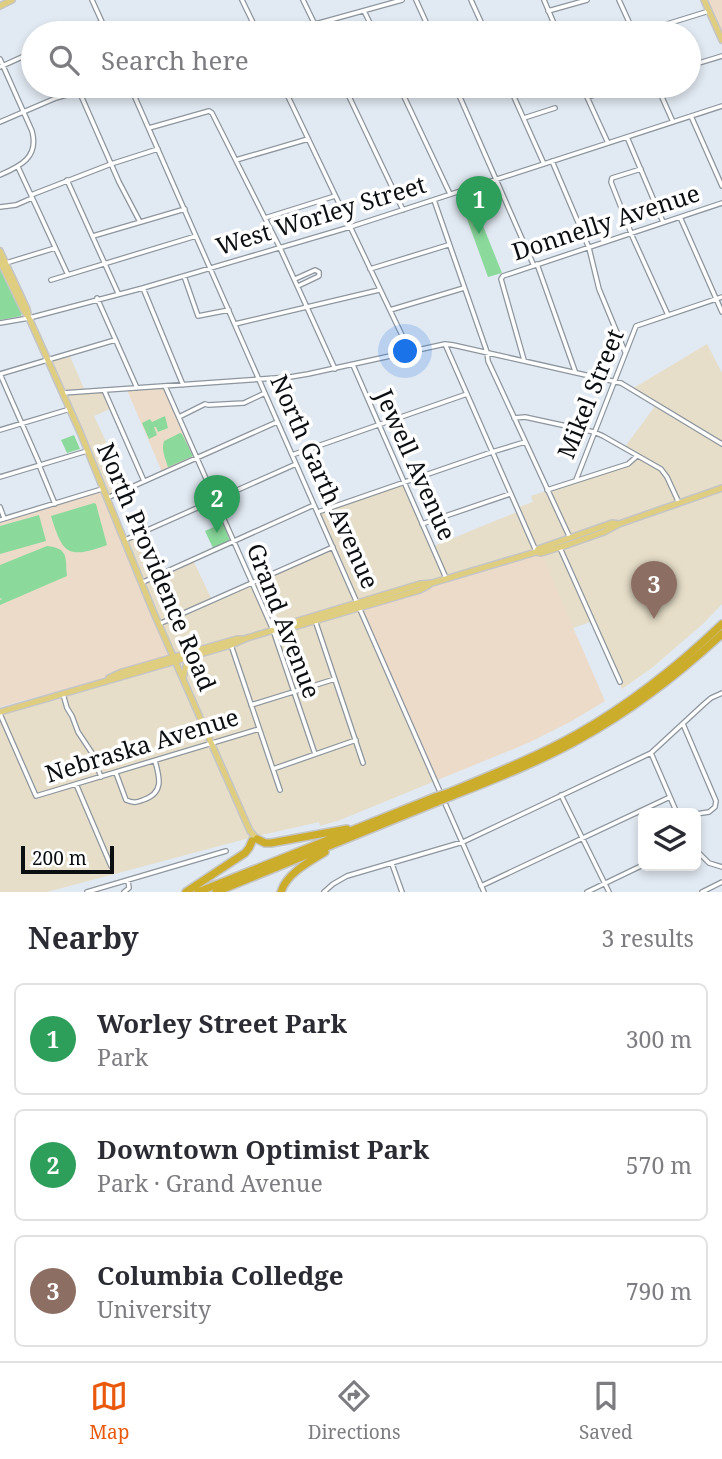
<!DOCTYPE html>
<meta charset="utf-8">
<style>
body{margin:0;font-family:"Noto Serif",serif;background:#f2f2f3;color:#2b2b33}
.controls{position:absolute;right:21px;bottom:21px;display:grid;overflow:hidden;border-radius:10px;box-shadow:0 4px 10px #0003}
.controls button{width:63px;height:63px;display:grid;place-items:center;padding:0;border:0;border-bottom:2px solid #e1e1e2;background:#fff;color:#2b2b33;font:35px sans-serif}
.scale{position:absolute;left:21px;bottom:18px;width:93px;box-sizing:border-box;padding-left:7px;border:4px solid #0c0f12;border-top:0;font-size:19px;line-height:24px;white-space:nowrap;color:#0c0f12;-webkit-text-stroke:5px #fff;paint-order:stroke}
.you{position:absolute;left:406px;top:352px;width:24px;height:24px;margin:-18px;border:5px solid #fff;border-radius:50%;background:#1a73e8;box-shadow:0 0 0 10px #1a73e833}
.badge{display:grid;place-items:center;width:46px;height:46px;border-radius:50%;background:#ea580c;color:#fff;font-size:23px;font-weight:700}
.pin{position:absolute;translate:-50% -58px;filter:drop-shadow(0 2px 4px #0008)}
.pin::after{content:'';position:absolute;top:37px;width:24px;height:21px;background:inherit;clip-path:polygon(0 0,100% 0,50% 100%)}
.list{margin:0;padding:0;list-style:none}
h2{display:flex;justify-content:space-between;align-items:center;height:91px;margin:0;padding:0 28px;font-size:30px}
h2 small{font-size:23px;font-weight:400;color:#7c7c81}
.list li{display:grid;grid-template-columns:46px 1fr auto;gap:21px;align-items:center;box-sizing:border-box;height:112px;margin:0 14px 14px;padding:0 14px;border:2px solid #e1e1e2;border-radius:10px}
.list b{display:block;font-size:26px;white-space:nowrap}
.list p{margin:0;font-size:23px;white-space:nowrap;color:#7c7c81}
.list em{font-size:23px;font-style:normal;color:#7c7c81}
.icon{flex:none;width:38px;height:38px;fill:none;stroke:currentColor;stroke-width:2;stroke-linecap:round;stroke-linejoin:round}
.map{position:relative;flex:none;width:722px;height:892px;overflow:hidden}
.search{position:absolute;background:#fff;box-shadow:0 4px 10px #0003;left:21px;right:21px;top:21px;height:77px;display:flex;align-items:center;gap:18px;box-sizing:border-box;padding:0 24px;border-radius:38px;color:#7c7c81;font-size:26px}
.sheet{height:469px;background:#fff}
nav{display:flex;justify-content:space-around;align-items:center;box-sizing:border-box;height:98px;border-top:2px solid #e1e1e2;background:#fff;font-size:19px;color:#7c7c81}
nav a{display:grid;justify-items:center;gap:4px}
nav .on{color:#ea580c}
.map>svg:first-child{display:block}
.commercial{fill:#e6dec8}
.education{fill:#eddbca}
.green{fill:#8bda9c}
.lines{fill:none;stroke-linecap:round;stroke-linejoin:round}
.minor-casing{stroke:#8d959d;stroke-width:6}
.major-casing{stroke:#c5c5c6;stroke-width:8}
.highway-casing{stroke:#c5c5c6;stroke-width:10}
.minor{stroke:#fff;stroke-width:3.5}
.major{stroke:#e0ce80;stroke-width:5}
.highway{stroke:#ccad2b;stroke-width:7}
.highway-bridge-casing{stroke:#c5c5c6;stroke-width:10;stroke-linecap:butt}
.highway-bridge{stroke:#ccad2b;stroke-width:7}
.labels{text-anchor:middle;stroke-width:7;stroke-linejoin:round;paint-order:stroke}
.street-label{font-size:24px;fill:#0c0f12;stroke:#fff}
</style>
<div class="map">
<svg width="722" height="892" viewBox="0 0 722 892">
<rect width="100%" height="100%" fill="#e1e9f2"/>
<!-- commercial -->
<path class="commercial" d="M 707,344 L 722,373 L 722,604 L 704,623 L 653,667 L 622,689 L 593,621 L 573,628 L 539,551 L 435,781 L 340,820 L 320,826 L 319,822 L 253,837 L 47,892 L 0,892 L 0,712 L 175,659 L 123,540 L 147,529 L 157,552 L 150,555 L 160,574 L 193,560 L 212,600 L 332,547 L 317,513 L 404,483 L 434,546 L 517,512 L 516,508 L 533,502 L 531,496 L 628,464 L 636,456 L 624,448 L 656,405 L 632,389 Z
M 69,354 L 85,391 L 101,390 L 110,409 L 94,416 L 120,472 L 124,471 L 132,489 L 107,500 L 48,360 Z"/>
<!-- education -->
<path class="education" d="M 707,0 L 722,0 L 722,33 Z
M 164,388 L 194,457 L 162,472 L 127,390 Z
M 103,489 L 175,659 L 0,707 L 0,519 Z
M 540,551 L 605,701 L 570,722 L 528,743 L 435,781 L 359,605 Z"/>
<!-- green -->
<path class="green" d="M 469,191 L 502,273 L 488,277 L 458,194 Z
M 0,267 L 22,313 L 21,316 L 0,320 Z
M 165,416 L 168,428 L 158,432 L 156,427 L 154,427 L 157,435 L 149,439 L 142,423 L 150,419 L 152,422 Z
M 180,433 L 182,434 L 193,456 L 168,467 C 165,458 161,450 164,441 Z
M 74,435 L 80,449 L 67,453 L 61,440 Z
M 94,503 L 96,504 L 107,545 C 68,559 63,555 51,516 Z
M 39,515 L 46,541 L 0,554 L 0,526 Z
M 223,523 L 230,541 L 213,548 L 205,531 Z
M 47,546 C 70,548 65,560 67,576 L 0,605 L 0,600 L 2,599 L 0,598 L 0,565 Z"/>
<g class="lines">
<!-- minor casing -->
<g class="minor-casing">
<path id="minor" d="M 92,0 L 107,33
M 242,0 L 258,33
M 303,0 L 319,33
M 416,0 L 431,33
M 471,0 L 486,33
M 544,0 L 558,33
M 619,0 L 634,33
M 364,11 L 375,33
M 548,11 L 587,0
M 77,33 L 102,22
M 283,33 L 402,0
M 638,33 L 709,11
M 0,59 L 32,131 C 39,157 21,166 0,175
M 689,66 L 722,56
M 0,67 L 33,52
M 130,86 L 441,794
M 283,86 L 410,352
M 344,86 L 403,210
M 399,86 L 450,194
M 455,86 L 534,266
M 509,86 L 544,164
M 582,86 L 608,143
M 657,86 L 673,122
M 79,91 L 119,182 L 140,222
M 587,97 L 625,86
M 691,116 L 722,186
M 524,118 L 555,108
M 0,122 L 56,98 L 97,86
M 149,128 L 209,111 L 212,113 L 280,248 L 335,369
M 627,137 L 663,222
M 236,160 L 308,139
M 552,161 L 589,248 L 599,289 L 625,352
M 18,167 L 68,275
M 641,169 L 612,178 L 611,182 L 633,238 L 668,315
M 67,180 L 118,293
M 31,195 L 111,164 L 158,149
M 434,200 L 487,352 L 488,361 L 570,538
M 0,207 L 16,205 L 32,198
M 680,217 L 722,312
M 265,218 L 335,196
M 93,236 L 185,209
M 6,263 L 55,248
M 537,264 L 575,371
M 370,269 L 448,245
M 184,276 L 198,316 L 229,310
M 295,279 L 315,270 L 319,272 L 319,276 L 298,286
M 51,280 L 196,236
M 143,288 L 183,385
M 97,298 L 137,388
M 390,310 L 464,288
M 0,323 L 29,318 L 143,288 L 350,227 L 722,106
M 235,324 L 379,290
M 445,344 L 536,551
M 524,360 L 501,279 L 503,276 L 722,203
M 353,365 L 446,578
M 0,374 L 115,340
M 0,374 L 40,465
M 165,386 L 273,630 L 315,754
M 104,390 L 144,481
M 63,393 L 290,377 L 308,374 L 445,344 L 453,345 L 621,383 L 722,444
M 179,417 L 205,404 L 208,405 L 244,403 L 265,393
M 514,418 L 525,417 L 594,432 L 603,436 L 661,469 L 667,477 L 679,503
M 0,430 L 70,409
M 292,455 L 467,394
M 39,465 L 55,504
M 0,477 L 87,451
M 576,480 L 636,326 L 722,297
M 547,490 L 628,464 L 637,456
M 107,498 L 277,422
M 0,507 L 4,518
M 318,512 L 492,452 L 525,442
M 0,520 L 102,489
M 422,524 L 510,494
M 125,540 L 296,464
M 560,548 L 620,682
M 141,583 L 314,505
M 315,620 L 363,763
M 159,624 L 333,547
M 231,645 L 280,790
M 63,694 L 67,708 L 72,716 L 78,732 L 92,753 L 101,777
M 251,705 L 335,679
M 0,714 L 36,796 L 259,729
M 683,724 L 716,801 L 715,807 L 709,812 L 696,814
M 651,753 L 677,813
M 273,769 L 356,740
M 116,773 L 126,800 C 133,803 136,803 143,800 C 164,793 160,778 155,761
M 76,784 L 111,866
M 561,795 L 609,892
M 444,801 L 484,892
M 696,850 L 709,863 L 722,867
M 392,864 L 402,892
M 481,886 L 670,797
M 87,892 L 226,851
M 124,892 L 129,888 L 128,880
M 324,892 L 333,884 L 347,876 L 463,842 L 651,753 L 704,704 L 711,698 L 722,693
M 587,892 L 643,865
M 702,892 L 722,882"/>
</g>
<!-- major casing -->
<g class="major-casing">
<path id="major" d="M 704,0 L 722,40
M 0,6 L 12,0
M 0,251 L 27,309 L 28,314
M 0,261 L 23,309 L 29,318 L 80,432 L 153,611 L 250,831 L 257,839
M 536,552 L 541,553 L 567,545 L 604,532 L 619,524 L 722,488
M 288,627 L 297,626 L 420,590 L 429,585
M 109,678 L 122,672 L 237,639 L 243,639
M 183,678 L 188,658
M 0,712 L 231,645 L 247,638 L 284,627 L 291,623 L 420,584 L 432,583 L 536,552 L 538,549 L 612,523 L 619,524"/>
</g>
<!-- highway casing -->
<g class="highway-casing">
<path id="highway" d="M 450,792 C 493,774 536,757 577,734 C 630,704 678,666 722,624
M 452,796 C 495,779 539,762 580,739 C 632,710 679,674 722,634
M 257,839 L 265,843 L 271,843 L 347,829
M 186,892 L 245,853 L 249,848 L 252,841
M 198,892 L 435,797
M 216,892 L 437,802
M 281,892 C 286,874 310,861 325,852"/>
</g>
<!-- minor -->
<use href="#minor" class="minor"/>
<!-- major -->
<use href="#major" class="major"/>
<!-- highway -->
<use href="#highway" class="highway"/>
<!-- highway-bridge casing -->
<g class="highway-bridge-casing">
<path id="highway-bridge" d="M 435,797 L 450,792
M 437,802 L 452,796"/>
</g>
<!-- highway-bridge -->
<use href="#highway-bridge" class="highway-bridge"/>
</g>
<g class="labels">
<!-- street labels -->
<g class="street-label">
<text transform="translate(321 216) rotate(-17)" y="8">West Worley Street</text>
<text transform="translate(606 223) rotate(-18)" y="8">Donnelly Avenue</text>
<text transform="translate(591 394) rotate(-68)" y="8">Mikel Street</text>
<text transform="translate(415 465) rotate(66)" y="8">Jewell Avenue</text>
<text transform="translate(324 482) rotate(66)" y="8">North Garth Avenue</text>
<text transform="translate(156 567) rotate(67)" y="8">North Providence Road</text>
<text transform="translate(283 621) rotate(69)" y="8">Grand Avenue</text>
<text transform="translate(142 746) rotate(-17)" y="8">Nebraska Avenue</text>
</g>
</g>
</svg>
<div class="controls">
<button><svg class="icon" aria-label="layers" viewBox="0 0 24 24"><path d="M12 4l9 5-9 5-9-5zM3 14l9 5 9-5"/></svg></button>
</div>
<div class="scale">200 m</div>
<div class="you"></div>
<div class="pin badge" style="left:479px;top:234px;background:#2e9e5b">1</div>
<div class="pin badge" style="left:217px;top:533px;background:#2e9e5b">2</div>
<div class="pin badge" style="left:654px;top:619px;background:#8d6e63">3</div>
<div class="search"><svg class="icon" aria-label="search" viewBox="0 0 24 24"><circle cx="10" cy="10" r="6"/><path d="M15 15l6 6"/></svg>Search here</div>
</div>
<section class="sheet">
<h2>Nearby<small>3 results</small></h2>
<ul class="list">
<li><span class="badge" style="background:#2e9e5b">1</span><div><b>Worley Street Park</b><p>Park</p></div><em>300 m</em></li>
<li><span class="badge" style="background:#2e9e5b">2</span><div><b>Downtown Optimist Park</b><p>Park · Grand Avenue</p></div><em>570 m</em></li>
<li><span class="badge" style="background:#8d6e63">3</span><div><b>Columbia Colledge</b><p>University</p></div><em>790 m</em></li>
</ul>
</section>
<nav>
<a class="on"><svg class="icon" aria-label="map" viewBox="0 0 24 24"><path d="M3 6l6-2 6 2 6-2v14l-6 2-6-2-6 2zM9 4v14M15 6v14"/></svg>Map</a>
<a><svg class="icon" aria-label="directions" viewBox="0 0 24 24"><path d="M12 3l9 9-9 9-9-9zM9 14v-3h6M13 9l2 2-2 2"/></svg>Directions</a>
<a><svg class="icon" aria-label="saved" viewBox="0 0 24 24"><path d="M7 4h10v16l-5-4-5 4z"/></svg>Saved</a>
</nav>
